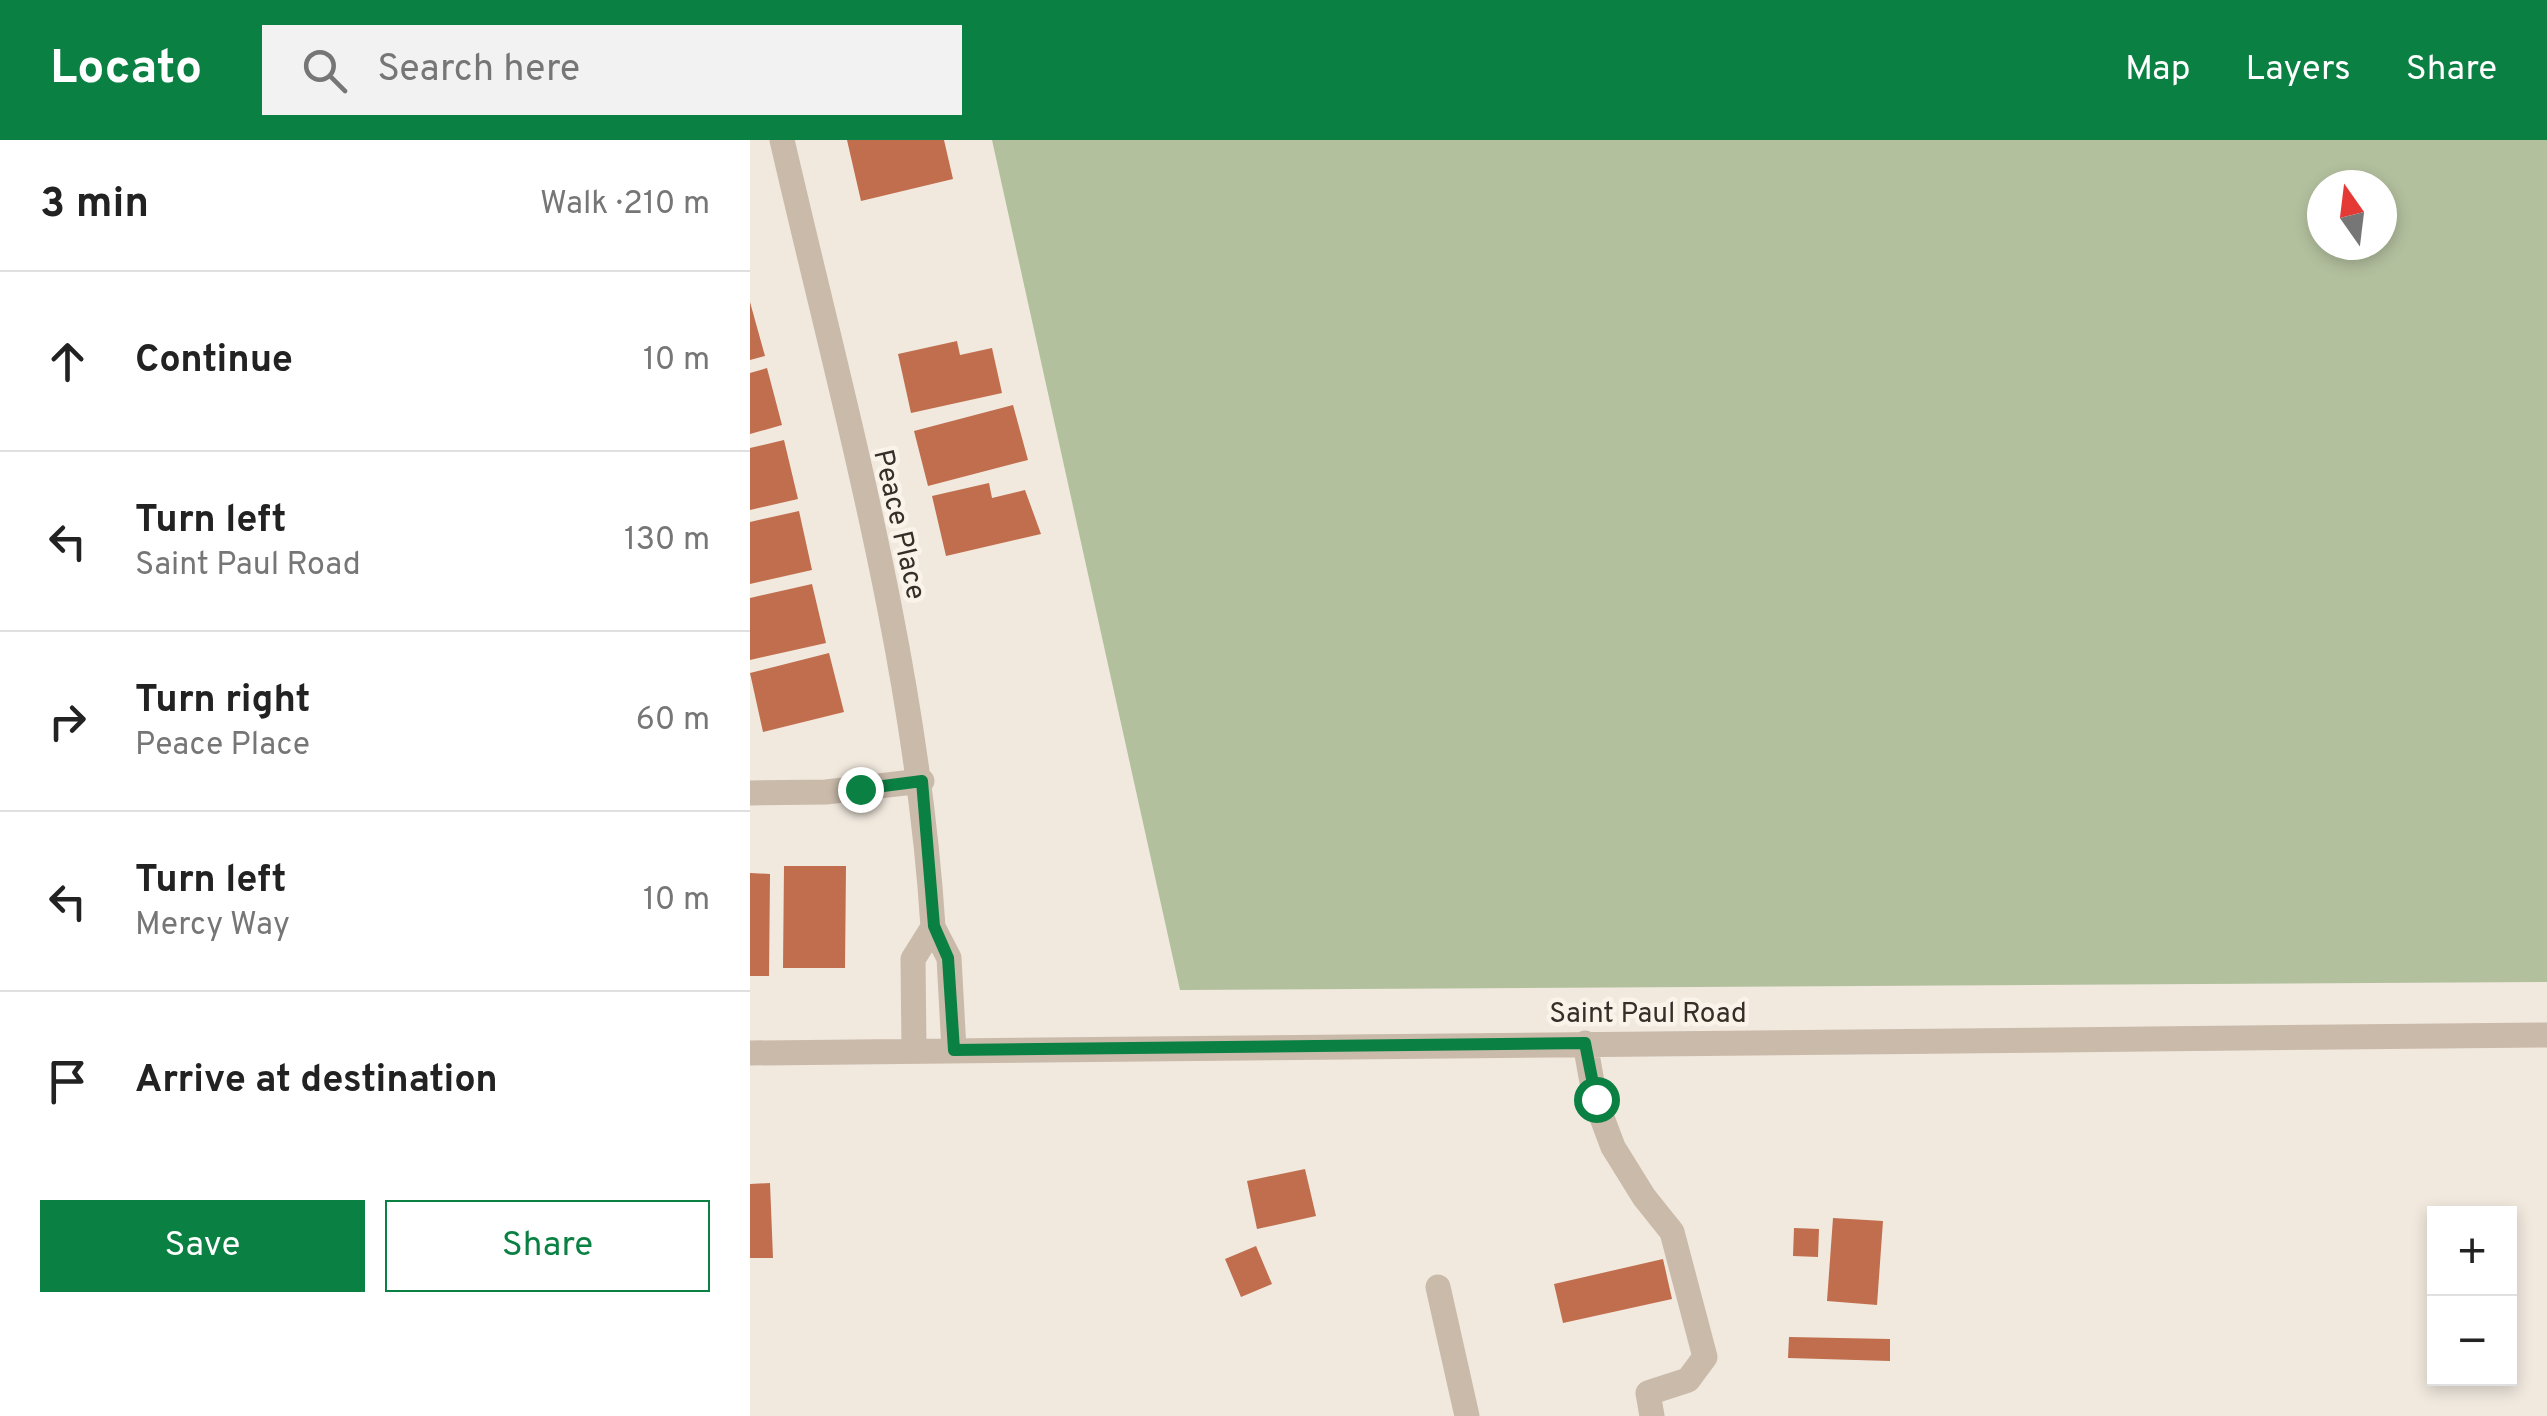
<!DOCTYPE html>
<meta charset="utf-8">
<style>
body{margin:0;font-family:Overpass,sans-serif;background:#f2f2f2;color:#222}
.controls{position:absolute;right:30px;bottom:30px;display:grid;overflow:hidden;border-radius:0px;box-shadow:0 5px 15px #0003}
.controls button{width:90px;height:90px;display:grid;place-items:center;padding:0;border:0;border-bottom:2px solid #e0e0e0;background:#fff;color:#222;font:50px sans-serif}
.compass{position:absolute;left:1557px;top:30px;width:90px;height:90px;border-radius:50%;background:#fff;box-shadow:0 5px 15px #0003;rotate:346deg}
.stop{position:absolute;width:30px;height:30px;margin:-22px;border:8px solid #0b8043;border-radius:50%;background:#fff}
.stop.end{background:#0b8043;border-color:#fff;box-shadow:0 2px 10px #0008}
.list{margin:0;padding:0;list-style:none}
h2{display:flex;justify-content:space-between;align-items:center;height:130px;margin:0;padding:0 40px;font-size:42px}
h2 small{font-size:32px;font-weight:400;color:#767676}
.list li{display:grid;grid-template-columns:65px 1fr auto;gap:30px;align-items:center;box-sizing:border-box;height:180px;padding:0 40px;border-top:2px solid #e0e0e0}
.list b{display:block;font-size:38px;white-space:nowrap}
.list p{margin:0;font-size:32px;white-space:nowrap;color:#767676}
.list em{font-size:32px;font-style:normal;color:#767676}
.actions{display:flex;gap:20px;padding:30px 40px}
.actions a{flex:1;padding:22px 0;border:2px solid #0b8043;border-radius:0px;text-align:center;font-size:35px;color:#0b8043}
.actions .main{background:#0b8043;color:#fff}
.icon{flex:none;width:55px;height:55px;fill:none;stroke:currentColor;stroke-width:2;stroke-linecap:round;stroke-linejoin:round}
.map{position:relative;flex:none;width:1797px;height:1276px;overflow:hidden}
header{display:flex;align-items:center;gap:60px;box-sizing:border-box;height:140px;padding:0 50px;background:#0b8043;color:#fff}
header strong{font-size:48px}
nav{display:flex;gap:55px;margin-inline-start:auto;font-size:35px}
.search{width:700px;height:90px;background:#f2f2f2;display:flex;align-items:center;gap:25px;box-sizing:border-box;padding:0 35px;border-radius:0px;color:#767676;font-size:38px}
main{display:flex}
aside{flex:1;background:#fff}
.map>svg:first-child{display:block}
.green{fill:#b3c09e;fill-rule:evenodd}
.building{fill:#c06e4d}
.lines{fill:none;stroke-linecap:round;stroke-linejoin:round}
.minor{stroke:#c9baaa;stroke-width:25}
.route{stroke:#0b8043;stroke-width:12}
.labels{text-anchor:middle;stroke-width:9;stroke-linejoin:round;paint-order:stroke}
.street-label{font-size:28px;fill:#372e29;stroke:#f9f3ea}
</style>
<header>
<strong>Locato</strong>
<div class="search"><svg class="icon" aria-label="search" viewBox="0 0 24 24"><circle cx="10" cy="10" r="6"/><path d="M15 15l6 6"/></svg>Search here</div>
<nav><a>Map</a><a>Layers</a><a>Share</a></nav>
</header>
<main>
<aside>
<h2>3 min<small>Walk · 210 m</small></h2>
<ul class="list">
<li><svg class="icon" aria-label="ahead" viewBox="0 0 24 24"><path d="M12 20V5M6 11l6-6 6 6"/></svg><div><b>Continue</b></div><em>10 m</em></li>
<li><svg class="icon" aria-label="left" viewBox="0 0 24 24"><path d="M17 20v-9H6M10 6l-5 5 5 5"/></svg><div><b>Turn left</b><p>Saint Paul Road</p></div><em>130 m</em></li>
<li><svg class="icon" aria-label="right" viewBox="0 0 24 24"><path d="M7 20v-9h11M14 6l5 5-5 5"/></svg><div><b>Turn right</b><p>Peace Place</p></div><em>60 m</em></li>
<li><svg class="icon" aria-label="left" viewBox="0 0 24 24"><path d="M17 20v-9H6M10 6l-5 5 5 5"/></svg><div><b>Turn left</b><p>Mercy Way</p></div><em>10 m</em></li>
<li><svg class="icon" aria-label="arrive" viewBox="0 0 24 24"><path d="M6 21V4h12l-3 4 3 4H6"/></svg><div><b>Arrive at destination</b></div></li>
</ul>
<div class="actions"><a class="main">Save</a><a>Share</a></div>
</aside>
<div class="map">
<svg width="1797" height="1276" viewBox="0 0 1797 1276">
<rect width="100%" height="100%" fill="#f1e9de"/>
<!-- green -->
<path class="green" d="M 242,0 L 1797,0 L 1797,842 L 430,850 ZM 1572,45 L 1632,45 L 1632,105 L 1572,105 Z"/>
<!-- building -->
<path class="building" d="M 97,0 L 194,0 L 203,39 L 111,61 Z
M 0,162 L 15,216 L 0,220 Z
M 207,201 L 210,215 L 242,208 L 252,253 L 161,273 L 148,214 Z
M 17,228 L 32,285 L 0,294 L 0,233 Z
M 263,265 L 278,320 L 178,346 L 164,291 Z
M 34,300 L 48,359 L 0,370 L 0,308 Z
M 239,343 L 242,358 L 275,350 L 291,394 L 196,416 L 182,356 Z
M 49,371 L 62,430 L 0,444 L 0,382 Z
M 62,444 L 76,503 L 0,520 L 0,458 Z
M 79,513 L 94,572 L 13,592 L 0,533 Z
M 34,726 L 96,726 L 95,828 L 33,828 Z
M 0,733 L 20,734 L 19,836 L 0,836 Z
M 555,1029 L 566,1076 L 507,1089 L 497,1041 Z
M 20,1043 L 23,1118 L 0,1118 L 0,1044 Z
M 1083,1078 L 1133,1081 L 1127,1165 L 1077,1161 Z
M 1044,1088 L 1069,1089 L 1068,1117 L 1043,1116 Z
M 506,1106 L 522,1144 L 491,1157 L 475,1119 Z
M 913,1119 L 922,1159 L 813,1183 L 804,1144 Z
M 1039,1197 L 1140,1199 L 1140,1221 L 1038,1218 Z"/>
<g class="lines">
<!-- minor -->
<path class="minor" d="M 32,0 C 92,260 166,519 183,787
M 0,653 L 76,652 L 172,641
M 835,903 L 845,959 L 863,1007 L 894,1057 L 922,1092 L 955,1217 L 938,1240 L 898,1253 L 902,1276
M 164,910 L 163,819 L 183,787 L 199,818 L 204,910
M 0,913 L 1797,895
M 688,1147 L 717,1276"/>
</g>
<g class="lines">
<!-- route -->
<path class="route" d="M 110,649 L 172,641 L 184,786 L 198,818 L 204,910 L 835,903 L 846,959"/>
</g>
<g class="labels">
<!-- street labels -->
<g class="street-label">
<text transform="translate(151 384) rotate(77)" y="10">Peace Place</text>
<text x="898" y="882">Saint Paul Road</text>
</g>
</g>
</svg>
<div class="controls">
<button>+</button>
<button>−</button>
</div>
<svg class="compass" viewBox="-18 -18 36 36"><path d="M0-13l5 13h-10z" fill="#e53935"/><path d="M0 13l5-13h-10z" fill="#767676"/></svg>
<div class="stop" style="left:846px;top:959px"></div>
<div class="stop end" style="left:110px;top:649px"></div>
</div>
</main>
